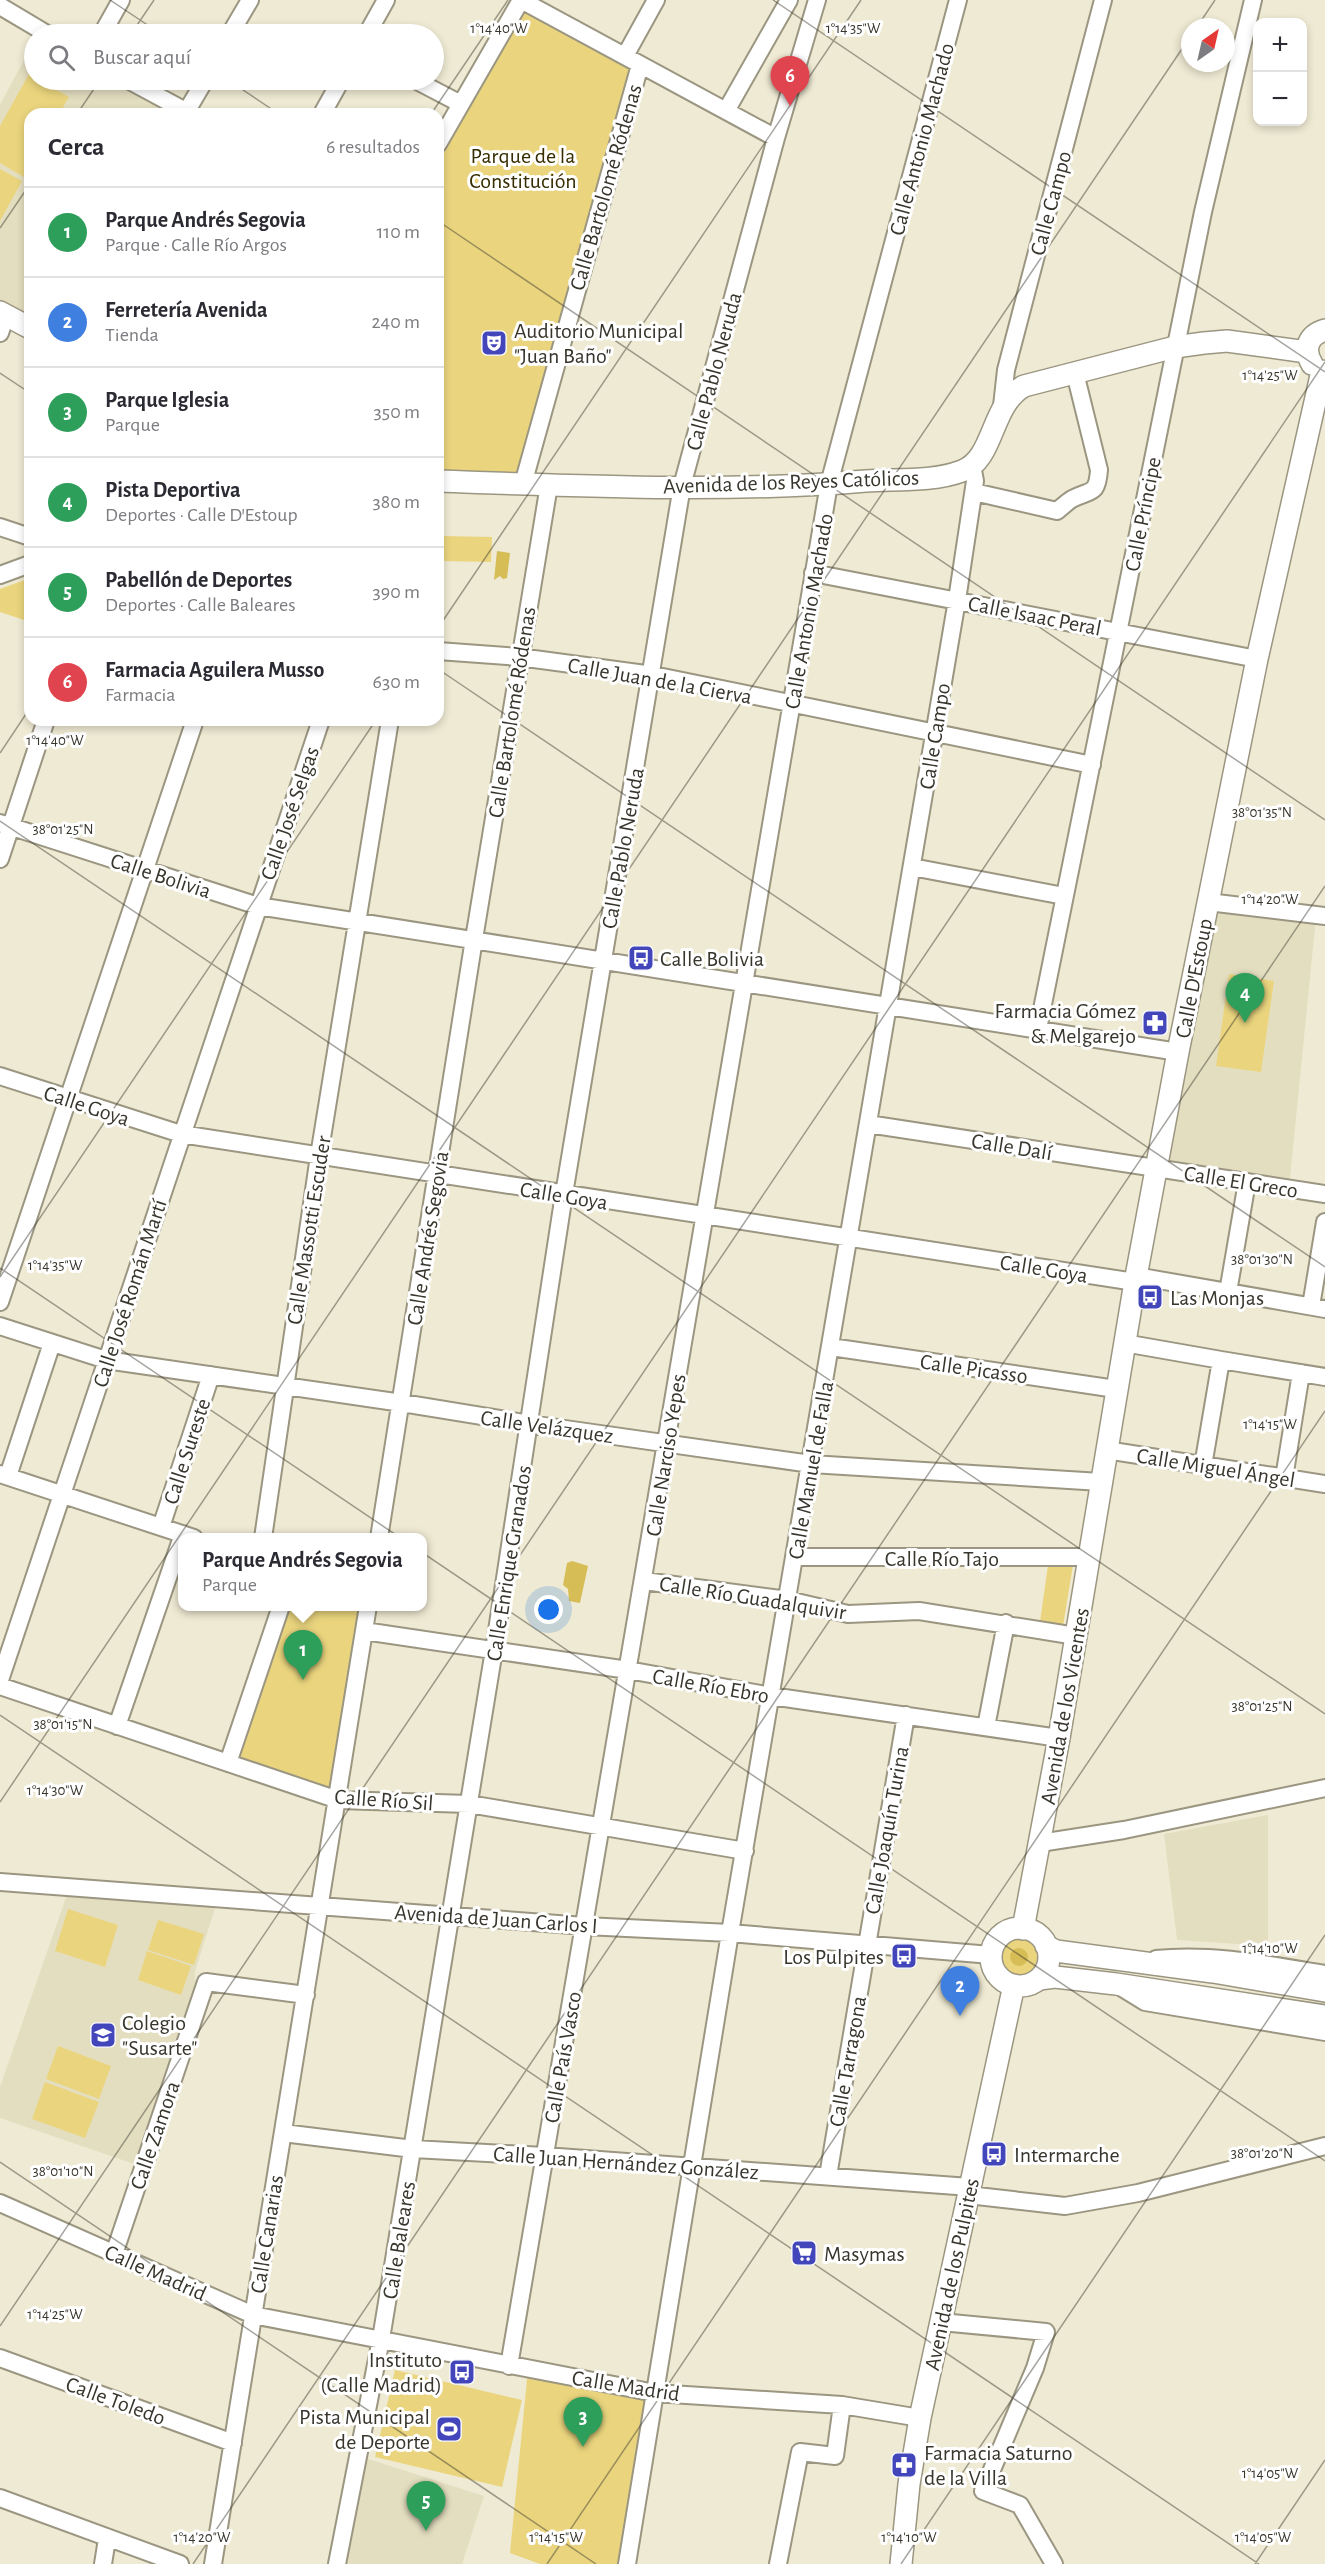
<!DOCTYPE html>
<html lang="es">
<meta charset="utf-8">
<style>
body{margin:0;font-family:"Alegreya Sans",sans-serif;background:#f2f2f3;color:#2b2b33}
.controls{position:absolute;right:18px;top:18px;display:grid;overflow:hidden;border-radius:12px;box-shadow:0 3px 9px #0003}
.controls button{width:54px;height:54px;display:grid;place-items:center;padding:0;border:0;border-bottom:2px solid #e1e1e2;background:#fff;color:#2b2b33;font:30px sans-serif}
.compass{position:absolute;left:1181px;top:18px;width:54px;height:54px;border-radius:50%;background:#fff;box-shadow:0 3px 9px #0003;rotate:34deg}
.you{position:absolute;left:549px;top:1610px;width:21px;height:21px;margin:-15px;border:4px solid #fff;border-radius:50%;background:#1a73e8;box-shadow:0 0 0 9px #1a73e833}
.badge{display:grid;place-items:center;width:39px;height:39px;border-radius:50%;background:#4346bb;color:#fff;font-size:20px;font-weight:700}
.pin{position:absolute;translate:-50% -50px;filter:drop-shadow(0 2px 3px #0008)}
.pin::after{content:'';position:absolute;top:32px;width:21px;height:18px;background:inherit;clip-path:polygon(0 0,100% 0,50% 100%)}
.popup{position:absolute;left:178px;top:1533px;width:249px;height:78px;box-sizing:border-box;display:grid;place-content:center;border-radius:12px;background:#fff;filter:drop-shadow(0 2px 4px #0005);font-size:20px;white-space:nowrap;color:#7c7c81}
.popup b{font-size:22px;color:#2b2b33}
.popup::after{content:'';position:absolute;left:50%;top:100%;margin-left:-12px;border:12px solid transparent;border-top-color:#fff}
.list{margin:0;padding:0;list-style:none}
h2{display:flex;justify-content:space-between;align-items:center;height:78px;margin:0;padding:0 24px;font-size:26px}
h2 small{font-size:20px;font-weight:400;color:#7c7c81}
.list li{display:grid;grid-template-columns:39px 1fr auto;gap:18px;align-items:center;box-sizing:border-box;height:90px;padding:0 24px;border-top:2px solid #e1e1e2}
.list b{display:block;font-size:22px;white-space:nowrap}
.list p{margin:0;font-size:20px;white-space:nowrap;color:#7c7c81}
.list em{font-size:20px;font-style:normal;color:#7c7c81}
.icon{flex:none;width:33px;height:33px;fill:none;stroke:currentColor;stroke-width:2;stroke-linecap:round;stroke-linejoin:round}
.map{position:relative;flex:none;width:1325px;height:2564px;overflow:hidden}
.search{position:absolute;background:#fff;box-shadow:0 3px 9px #0003;left:24px;top:24px;width:420px;height:66px;display:flex;align-items:center;gap:15px;box-sizing:border-box;padding:0 21px;border-radius:33px;color:#7c7c81;font-size:22px}
.panel{position:absolute;background:#fff;box-shadow:0 3px 9px #0003;left:24px;top:108px;width:420px;height:618px;border-radius:18px}
.map>svg:first-child{display:block}
.built{fill:#e4dec0}
.green{fill:#ead57e}
.water{fill:#d6bd56}
.lines{fill:none;stroke-linecap:round;stroke-linejoin:round}
.minor-casing{stroke:#9b9681;stroke-width:20}
.major-casing{stroke:#9b9681;stroke-width:24}
.minor{stroke:#fff;stroke-width:16}
.major{stroke:#fff;stroke-width:21}
.ticks{fill:none;stroke:#37352c;stroke-width:1.5;stroke-opacity:0.45}
.labels{text-anchor:middle;stroke-width:6;stroke-linejoin:round;paint-order:stroke}
.street-label{font-size:22px;fill:#37352c;stroke:#fff}
.park-label{font-size:22px;fill:#372d00;stroke:#fff}
.poi-label{font-size:22px;fill:#37352c;stroke:#fff;text-anchor:start}
.ticks-label{font-size:15px;text-anchor:middle;fill:#37352c;stroke:#fff;stroke-width:6;stroke-linejoin:round;paint-order:stroke}
</style>
<div class="map">
<svg width="1325" height="2564" viewBox="0 0 1325 2564">
<rect width="100%" height="100%" fill="#efead3"/>
<!-- built -->
<path class="built" d="M 34,41 L 34,80 L 128,80 L 185,114 L 30,114 L 30,328 L 0,312 L 0,105 Z
M 1208,902 L 1316,917 L 1289,1188 L 1156,1168 Z
M 1268,1815 L 1268,1946 L 1177,1940 L 1164,1834 Z
M 70,1886 L 219,1896 L 195,1971 L 195,1981 L 206,1982 L 143,2167 L 0,2118 L 0,2087 Z
M 359,2456 L 484,2496 L 462,2564 L 337,2564 Z"/>
<!-- green -->
<path class="green" d="M 521,0 L 640,65 L 523,484 L 438,481 L 438,144 Z
M 29,74 L 69,97 L 59,114 L 30,114 L 30,166 L 24,177 L 0,163 L 0,126 Z
M 0,169 L 22,181 L 0,221 Z
M 443,536 L 492,537 L 491,562 L 443,561 Z
M 30,578 L 30,622 L 0,612 L 0,589 Z
M 1229,974 L 1274,981 L 1261,1072 L 1216,1066 Z
M 1048,1565 L 1073,1565 L 1063,1626 L 1040,1622 Z
M 281,1607 L 368,1607 L 338,1800 L 228,1763 Z
M 68,1909 L 118,1925 L 105,1967 L 55,1951 Z
M 158,1920 L 204,1934 L 194,1965 L 148,1950 Z
M1001 1957a18 18 0 1 1 36 0a18 18 0 1 1-36 0Z
M 147,1951 L 191,1966 L 181,1995 L 138,1980 Z
M 58,2046 L 111,2066 L 99,2099 L 46,2079 Z
M 45,2082 L 99,2102 L 85,2138 L 32,2119 Z
M 528,2369 L 655,2393 L 627,2564 L 540,2564 L 510,2553 Z
M 395,2370 L 522,2400 L 502,2487 L 375,2457 Z"/>
<!-- water -->
<path class="water" d="M 497,551 L 510,553 L 507,578 L 503,579 L 500,576 L 494,580 Z
M 572,1561 L 588,1566 L 580,1603 L 569,1601 L 568,1589 L 563,1585 L 567,1563 Z
M1010 1957a9 9 0 1 1 18 0a9 9 0 1 1-18 0Z"/>
<g class="lines">
<!-- minor casing -->
<g class="minor-casing">
<path id="minor" d="M 521,0 L 776,138
M 0,6 L 47,34
M 102,34 L 121,0
M 230,34 L 250,0
M 367,34 L 386,0
M 625,56 L 656,0
M 128,80 L 191,114
M 415,80 L 461,104
M 726,111 L 789,0
M 185,114 L 205,80
M 322,114 L 341,80
M 438,144 L 521,0
M 0,333 L 6,315
M 1002,406 L 1006,370 L 1103,0
M 523,484 L 640,65
M 974,492 L 1057,511 C 1062,507 1067,502 1072,499 C 1091,489 1097,496 1099,470 L 1075,373
M 0,527 L 30,537
M 813,573 L 1257,659
M 0,575 L 30,564
M 438,651 L 519,657 L 653,675 L 1092,765
M 0,823 L 258,906 L 1178,1052
M 0,859 L 46,720
M 912,867 L 1064,896
M 1208,902 L 1325,916
M 1038,1029 L 1203,212 L 1253,0
M 0,1076 L 181,1134 L 1135,1282
M 868,1124 L 1325,1194
M 1136,1276 L 1325,1309
M 1228,1292 L 1247,1182
M 0,1302 L 195,720
M 1311,1306 L 1325,1222
M 0,1326 L 106,1360 L 402,1403 L 530,1424 L 811,1464 L 1101,1482
M 1124,1343 L 1221,1360 L 1203,1466
M 831,1347 L 1116,1389
M 1221,1360 L 1325,1377
M 1106,1450 L 1325,1484
M 0,1474 L 194,1538
M 8,1476 L 52,1343
M 1284,1478 L 1301,1373
M 161,1527 L 211,1375
M 263,1538 L 319,1156 L 390,720
M 379,1538 L 474,939 L 549,485
M 795,1557 L 1089,1557
M 644,1581 L 788,1600 L 848,1614 L 919,1611 L 1076,1636
M 364,1631 L 628,1670 L 771,1696 L 1059,1738
M 0,1680 L 321,720
M 0,1686 L 338,1800 L 469,1804 L 745,1851
M 117,1726 L 183,1534
M 986,1727 L 1006,1623
M 228,1763 L 281,1606
M 1040,1843 L 1124,1830 L 1325,1788
M 0,1882 L 585,1926 L 730,1933 L 991,1955
M 1156,1959 C 1212,1953 1270,1965 1325,1974
M 1119,1986 L 1145,2002 L 1325,2032
M 283,2133 L 413,2149 L 545,2156 L 970,2187
M 828,2176 L 906,1715
M 968,2195 L 1065,2206 L 1138,2193 L 1325,2146
M 0,2203 L 253,2315 L 655,2393 L 842,2405 L 920,2418
M 114,2254 L 206,1982 L 306,1995
M 941,2322 L 1046,2332 L 1035,2368 L 983,2491 L 1020,2505 L 1054,2564
M 0,2358 L 233,2443
M 509,2366 L 829,484 L 958,0
M 0,2498 L 180,2564
M 103,2564 L 107,2539
M 213,2564 L 368,1606
M 337,2564 L 381,2339 L 494,1650 L 564,1194 L 682,486 L 776,138 L 817,0
M 627,2564 L 730,1933 L 957,600 L 975,481 L 972,465
M 778,2564 L 800,2452 L 835,2456 L 842,2405"/>
</g>
<!-- major casing -->
<g class="major-casing">
<path id="major" d="M 0,312 L 30,328
M 1312,364 C 1303,349 1308,335 1325,330
M 438,481 C 580,486 724,493 866,481 C 896,479 933,482 962,471 C 995,459 990,405 1024,386 L 1175,347 L 1204,343 L 1227,341 L 1307,352
M991 1957a29 29 0 1 1 58 0a29 29 0 1 1-58 0Z
M 1023,1929 L 1059,1738 L 1135,1282 L 1178,1052 L 1257,659 L 1322,371
M 1046,1946 L 1056,1951 L 1213,1972 L 1325,1991
M 1039,1979 L 1055,1977 L 1116,1984 L 1325,2016
M 901,2564 L 909,2484 L 920,2418 L 1014,1985"/>
</g>
<!-- minor -->
<use href="#minor" class="minor"/>
<!-- major -->
<use href="#major" class="major"/>
</g>
<!-- ticks -->
<path class="ticks" d="M 110,0 L 161,34M 773,0 L 1325,372M 1197,27 L 1215,0M 131,34 L 154,0M 228,80 L 279,114M 77,114 L 100,80M 431,114 L 508,0M 438,221 L 1325,820M 0,228 L 30,184M 0,373 L 30,393M 438,628 L 861,0M 438,669 L 1325,1267M 0,753 L 30,708M 0,821 L 1325,1714M 0,1268 L 1325,2161M 0,1277 L 376,720M 0,1715 L 1259,2564M 0,1802 L 1190,37M 0,2162 L 596,2564M 0,2326 L 1325,362M 193,2564 L 1325,886M 547,2564 L 1325,1411M 901,2564 L 1325,1935M 1255,2564 L 1325,2460"/>
<!-- icons -->
<defs>
<g id="theatre-square" transform="scale(1.35)"><rect x="-9" y="-9" width="18" height="18" rx="4" fill="#4346bb" stroke="#fff"/><path d="M-5-5.5Q0-4 5-5.5V0Q5 5 0 6Q-5 5-5 0ZM-3.3-2.5H-1v1.5H-3.3ZM1-2.5H3.3v1.5H1ZM-2.8 1Q0 5.5 2.8 1Z" fill="#fff"/></g>
<g id="bus-square" transform="scale(1.35)"><rect x="-9" y="-9" width="18" height="18" rx="4" fill="#4346bb" stroke="#fff"/><path d="M-5-6H5V4H4V6H2V4H-2V6H-4V4H-5ZM-3.5-4V0h7V-4ZM-3.5 1.2v1.5H-2V1.2ZM2 1.2v1.5H3.5V1.2Z" fill="#fff"/></g>
<g id="pharmacy-square" transform="scale(1.35)"><rect x="-9" y="-9" width="18" height="18" rx="4" fill="#4346bb" stroke="#fff"/><path d="M-2-6h4v4h4v4h-4v4h-4v-4h-4v-4h4Z" fill="#fff"/></g>
<g id="school-square" transform="scale(1.35)"><rect x="-9" y="-9" width="18" height="18" rx="4" fill="#4346bb" stroke="#fff"/><path d="M0-5L7-2L0 1L-7-2ZM-4 1L0 2.5L4 1V4Q0 6-4 4Z" fill="#fff"/></g>
<g id="supermarket-square" transform="scale(1.35)"><rect x="-9" y="-9" width="18" height="18" rx="4" fill="#4346bb" stroke="#fff"/><path d="M-6-5.5h2.5l.6 2H6L4.5 2H-2.5L-4.4-4H-6ZM-1.5 3.2a1.3 1.3 0 1 0 .1 0ZM3 3.2a1.3 1.3 0 1 0 .1 0Z" fill="#fff"/></g>
<g id="stadium-square" transform="scale(1.35)"><rect x="-9" y="-9" width="18" height="18" rx="4" fill="#4346bb" stroke="#fff"/><path d="M0-5a6.5 5 0 1 0 0 10a6.5 5 0 1 0 0-10ZM-3.5-1.8h7v3.6h-7Z" fill="#fff"/></g>
</defs>
<g fill-rule="evenodd">
<use href="#theatre-square" x="494" y="343"/>
<use href="#bus-square" x="641" y="958"/>
<use href="#pharmacy-square" x="1155" y="1023"/>
<use href="#bus-square" x="1150" y="1297"/>
<use href="#bus-square" x="904" y="1956"/>
<use href="#school-square" x="103" y="2035"/>
<use href="#bus-square" x="994" y="2154"/>
<use href="#supermarket-square" x="804" y="2253"/>
<use href="#bus-square" x="462" y="2372"/>
<use href="#stadium-square" x="449" y="2429"/>
<use href="#pharmacy-square" x="904" y="2465"/>
</g>
<g class="labels">
<!-- street labels -->
<g class="street-label">
<text transform="translate(921 139) rotate(-75)" y="8">Calle Antonio Machado</text>
<text transform="translate(605 187) rotate(-74)" y="8">Calle Bartolomé Ródenas</text>
<text transform="translate(1050 203) rotate(-75)" y="8">Calle Campo</text>
<text transform="translate(713 371) rotate(-75)" y="8">Calle Pablo Neruda</text>
<text transform="translate(791 481) rotate(-2)" y="8">Avenida de los Reyes Católicos</text>
<text transform="translate(1142 514) rotate(-79)" y="8">Calle Príncipe</text>
<text transform="translate(808 611) rotate(-80)" y="8">Calle Antonio Machado</text>
<text transform="translate(1035 615) rotate(11)" y="8">Calle Isaac Peral</text>
<text transform="translate(660 680) rotate(10)" y="8">Calle Juan de la Cierva</text>
<text transform="translate(511 712) rotate(-81)" y="8">Calle Bartolomé Ródenas</text>
<text transform="translate(934 736) rotate(-81)" y="8">Calle Campo</text>
<text transform="translate(289 813) rotate(-71)" y="8">Calle José Selgas</text>
<text transform="translate(622 848) rotate(-80)" y="8">Calle Pablo Neruda</text>
<text transform="translate(161 875) rotate(18)" y="8">Calle Bolivia</text>
<text transform="translate(1193 978) rotate(-79)" y="8">Calle D'Estoup</text>
<text transform="translate(87 1105) rotate(18)" y="8">Calle Goya</text>
<text transform="translate(1012 1146) rotate(9)" y="8">Calle Dalí</text>
<text transform="translate(1241 1181) rotate(9)" y="8">Calle El Greco</text>
<text transform="translate(564 1195) rotate(9)" y="8">Calle Goya</text>
<text transform="translate(308 1230) rotate(-81)" y="8">Calle Massotti Escuder</text>
<text transform="translate(427 1238) rotate(-81)" y="8">Calle Andrés Segovia</text>
<text transform="translate(1044 1268) rotate(9)" y="8">Calle Goya</text>
<text transform="translate(129 1293) rotate(-72)" y="8">Calle José Román Martí</text>
<text transform="translate(974 1368) rotate(8)" y="8">Calle Picasso</text>
<text transform="translate(547 1426) rotate(8)" y="8">Calle Velázquez</text>
<text transform="translate(186 1451) rotate(-72)" y="8">Calle Sureste</text>
<text transform="translate(665 1455) rotate(-81)" y="8">Calle Narciso Yepes</text>
<text transform="translate(1216 1467) rotate(9)" y="8">Calle Miguel Ángel</text>
<text transform="translate(810 1470) rotate(-80)" y="8">Calle Manuel de Falla</text>
<text x="942" y="1566">Calle Río Tajo</text>
<text transform="translate(508 1563) rotate(-81)" y="8">Calle Enrique Granados</text>
<text transform="translate(753 1597) rotate(9)" y="8">Calle Río Guadalquivir</text>
<text transform="translate(711 1685) rotate(10)" y="8">Calle Río Ebro</text>
<text transform="translate(1064 1706) rotate(-80)" y="8">Avenida de los Vicentes</text>
<text transform="translate(384 1799) rotate(4)" y="8">Calle Río Sil</text>
<text transform="translate(886 1830) rotate(-80)" y="8">Calle Joaquín Turina</text>
<text transform="translate(496 1918) rotate(4)" y="8">Avenida de Juan Carlos I</text>
<text transform="translate(562 2057) rotate(-80)" y="8">Calle País Vasco</text>
<text transform="translate(847 2061) rotate(-80)" y="8">Calle Tarragona</text>
<text transform="translate(154 2135) rotate(-71)" y="8">Calle Zamora</text>
<text transform="translate(626 2162) rotate(4)" y="8">Calle Juan Hernández González</text>
<text transform="translate(266 2234) rotate(-81)" y="8">Calle Canarias</text>
<text transform="translate(398 2240) rotate(-81)" y="8">Calle Baleares</text>
<text transform="translate(156 2272) rotate(24)" y="8">Calle Madrid</text>
<text transform="translate(951 2274) rotate(-78)" y="8">Avenida de los Pulpites</text>
<text transform="translate(626 2385) rotate(9)" y="8">Calle Madrid</text>
<text transform="translate(116 2400) rotate(20)" y="8">Calle Toledo</text>
</g>
<!-- park labels -->
<g class="park-label">
<text x="523" y="163">Parque de la<tspan x="523" dy="25">Constitución</tspan></text>
</g>
<!-- poi labels -->
<g class="poi-label">
<text x="514" y="338">Auditorio Municipal<tspan x="514" dy="25">"Juan Baño"</tspan></text>
<text x="660" y="966">Calle Bolivia</text>
<text x="1136" y="1018" text-anchor="end">Farmacia Gómez<tspan x="1136" dy="25">&amp; Melgarejo</tspan></text>
<text x="1170" y="1305">Las Monjas</text>
<text x="884" y="1964" text-anchor="end">Los Pulpites</text>
<text x="122" y="2030">Colegio<tspan x="122" dy="25">"Susarte"</tspan></text>
<text x="1014" y="2162">Intermarche</text>
<text x="824" y="2261">Masymas</text>
<text x="442" y="2367" text-anchor="end">Instituto<tspan x="442" dy="25">(Calle Madrid)</tspan></text>
<text x="430" y="2424" text-anchor="end">Pista Municipal<tspan x="430" dy="25">de Deporte</tspan></text>
<text x="924" y="2460">Farmacia Saturno<tspan x="924" dy="25">de la Villa</tspan></text>
</g>
</g>
<g class="ticks-label">
<text x="499" y="33">1°14'40"W</text>
<text x="853" y="33">1°14'35"W</text>
<text x="1270" y="380">1°14'25"W</text>
<text x="55" y="745">1°14'40"W</text>
<text x="1262" y="817">38°01'35"N</text>
<text x="63" y="834">38°01'25"N</text>
<text x="1270" y="904">1°14'20"W</text>
<text x="1262" y="1264">38°01'30"N</text>
<text x="55" y="1270">1°14'35"W</text>
<text x="1270" y="1429">1°14'15"W</text>
<text x="1262" y="1711">38°01'25"N</text>
<text x="63" y="1729">38°01'15"N</text>
<text x="55" y="1795">1°14'30"W</text>
<text x="1270" y="1953">1°14'10"W</text>
<text x="1262" y="2158">38°01'20"N</text>
<text x="63" y="2176">38°01'10"N</text>
<text x="55" y="2319">1°14'25"W</text>
<text x="1270" y="2478">1°14'05"W</text>
<text x="202" y="2542">1°14'20"W</text>
<text x="556" y="2542">1°14'15"W</text>
<text x="909" y="2542">1°14'10"W</text>
<text x="1263" y="2542">1°14'05"W</text>
</g>
</svg>
<div class="controls">
<button>+</button>
<button>−</button>
</div>
<svg class="compass" viewBox="-18 -18 36 36"><path d="M0-13l5 13h-10z" fill="#e53935"/><path d="M0 13l5-13h-10z" fill="#7c7c81"/></svg>
<div class="you"></div>
<div class="pin badge" style="left:303px;top:1680px;background:#2e9e5b">1</div>
<div class="popup"><b>Parque Andrés Segovia</b>Parque</div>
<div class="pin badge" style="left:960px;top:2016px;background:#3f7fe0">2</div>
<div class="pin badge" style="left:583px;top:2447px;background:#2e9e5b">3</div>
<div class="pin badge" style="left:1245px;top:1023px;background:#2e9e5b">4</div>
<div class="pin badge" style="left:426px;top:2531px;background:#2e9e5b">5</div>
<div class="pin badge" style="left:790px;top:106px;background:#e0444e">6</div>
<div class="search"><svg class="icon" aria-label="search" viewBox="0 0 24 24"><circle cx="10" cy="10" r="6"/><path d="M15 15l6 6"/></svg>Buscar aquí</div>
<section class="panel">
<h2>Cerca<small>6 resultados</small></h2>
<ul class="list">
<li><span class="badge" style="background:#2e9e5b">1</span><div><b>Parque Andrés Segovia</b><p>Parque · Calle Río Argos</p></div><em>110 m</em></li>
<li><span class="badge" style="background:#3f7fe0">2</span><div><b>Ferretería Avenida</b><p>Tienda</p></div><em>240 m</em></li>
<li><span class="badge" style="background:#2e9e5b">3</span><div><b>Parque Iglesia</b><p>Parque</p></div><em>350 m</em></li>
<li><span class="badge" style="background:#2e9e5b">4</span><div><b>Pista Deportiva</b><p>Deportes · Calle D'Estoup</p></div><em>380 m</em></li>
<li><span class="badge" style="background:#2e9e5b">5</span><div><b>Pabellón de Deportes</b><p>Deportes · Calle Baleares</p></div><em>390 m</em></li>
<li><span class="badge" style="background:#e0444e">6</span><div><b>Farmacia Aguilera Musso</b><p>Farmacia</p></div><em>630 m</em></li>
</ul>
</section>
</div>
